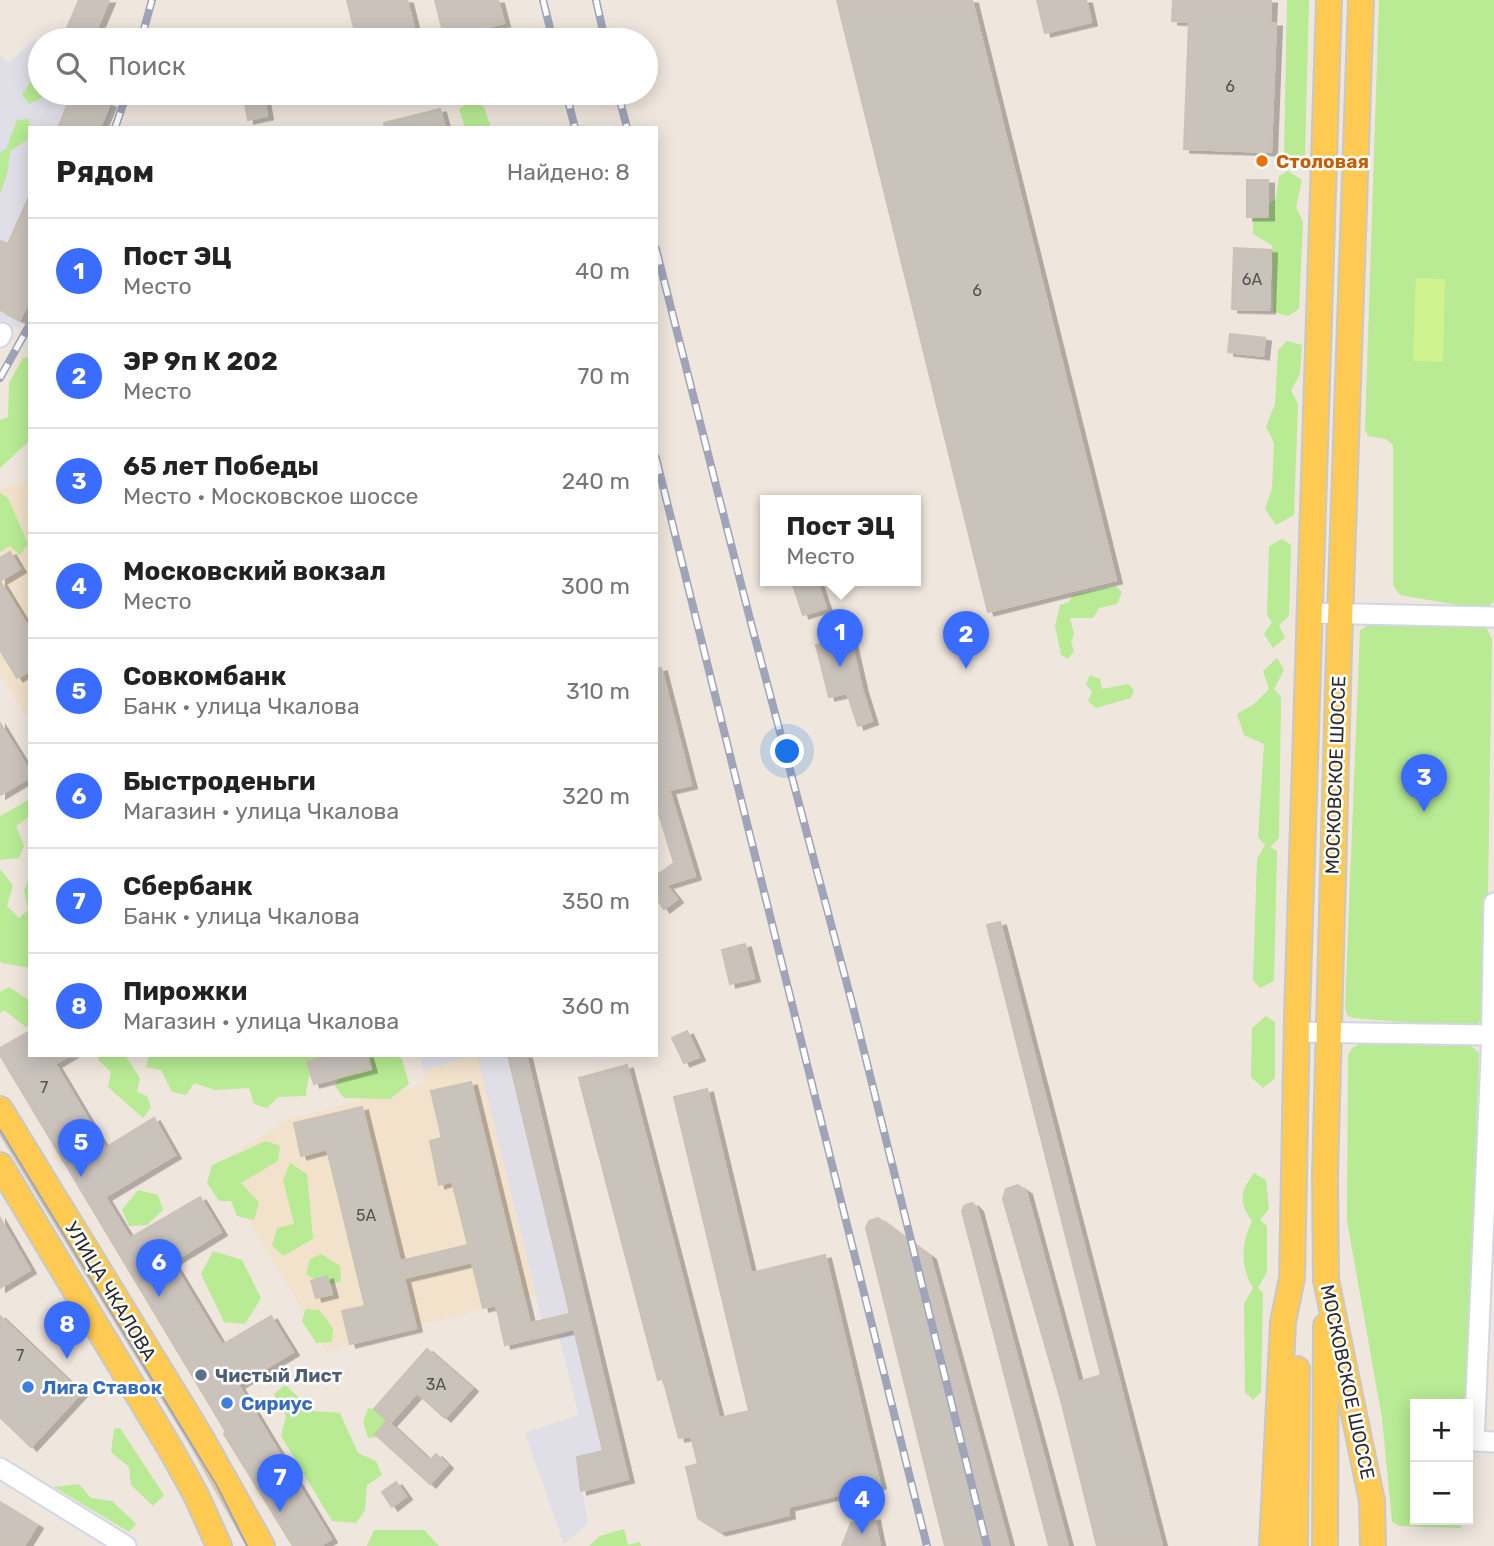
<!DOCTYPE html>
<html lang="ru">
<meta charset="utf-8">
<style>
body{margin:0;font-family:Rubik,sans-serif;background:#f6f6f6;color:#222}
.controls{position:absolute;right:21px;bottom:21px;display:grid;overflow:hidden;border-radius:0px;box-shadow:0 4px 18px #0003}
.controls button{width:63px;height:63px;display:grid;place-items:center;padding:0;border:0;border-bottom:2px solid #e0e0e0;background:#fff;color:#222;font:35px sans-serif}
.you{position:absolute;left:788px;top:752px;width:24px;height:24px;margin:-18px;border:5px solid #fff;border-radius:50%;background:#1a73e8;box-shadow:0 0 0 10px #1a73e833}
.badge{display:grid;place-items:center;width:46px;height:46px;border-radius:50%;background:#3a6dff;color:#fff;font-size:23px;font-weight:700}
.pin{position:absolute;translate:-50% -58px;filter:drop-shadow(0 2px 4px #0008)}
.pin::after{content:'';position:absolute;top:37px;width:24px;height:21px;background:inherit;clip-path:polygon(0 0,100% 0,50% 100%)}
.popup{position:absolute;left:760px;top:495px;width:161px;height:91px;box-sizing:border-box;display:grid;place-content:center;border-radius:0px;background:#fff;filter:drop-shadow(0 2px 5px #0005);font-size:23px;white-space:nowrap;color:#767676}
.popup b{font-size:26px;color:#222}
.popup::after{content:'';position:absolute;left:50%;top:100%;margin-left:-14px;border:14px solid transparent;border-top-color:#fff}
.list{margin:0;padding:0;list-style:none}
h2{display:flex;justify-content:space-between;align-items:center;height:91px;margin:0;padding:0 28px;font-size:30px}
h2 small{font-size:23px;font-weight:400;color:#767676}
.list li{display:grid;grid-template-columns:46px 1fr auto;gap:21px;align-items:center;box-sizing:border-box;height:105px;padding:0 28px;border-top:2px solid #e0e0e0}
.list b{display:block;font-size:26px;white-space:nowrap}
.list p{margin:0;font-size:23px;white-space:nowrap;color:#767676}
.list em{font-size:23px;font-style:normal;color:#767676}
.icon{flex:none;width:38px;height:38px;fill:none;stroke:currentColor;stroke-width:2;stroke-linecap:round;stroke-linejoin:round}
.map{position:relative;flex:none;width:1494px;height:1546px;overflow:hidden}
.search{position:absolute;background:#fff;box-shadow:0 4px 18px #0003;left:28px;top:28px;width:630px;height:77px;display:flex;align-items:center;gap:18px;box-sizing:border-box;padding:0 24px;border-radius:38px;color:#767676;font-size:26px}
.panel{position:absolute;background:#fff;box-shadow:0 4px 18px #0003;left:28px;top:126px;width:630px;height:931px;border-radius:0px}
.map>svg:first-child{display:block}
.industrial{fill:#e0dee7}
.education{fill:#f2e2cb}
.green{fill:#b8eb94}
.pitch{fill:#d0f38f}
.building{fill:#cac3bc;stroke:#cbc2b6;stroke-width:2;filter:url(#shadow)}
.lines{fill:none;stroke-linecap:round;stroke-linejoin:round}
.minor-casing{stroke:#d2d7e6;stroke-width:23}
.major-casing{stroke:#c8c8c8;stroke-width:28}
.minor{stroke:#fff;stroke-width:19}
.major{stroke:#ffca52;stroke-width:24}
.tram{stroke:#9fa4b8;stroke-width:2}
.rail-casing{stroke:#9fa4b8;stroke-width:8}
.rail{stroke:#fff;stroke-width:5;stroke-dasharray:16;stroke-linecap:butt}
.food-dot{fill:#e8710a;stroke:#fff;stroke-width:2.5}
.service-dot{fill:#5c6f8a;stroke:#fff;stroke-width:2.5}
.shop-dot{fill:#3f7fe0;stroke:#fff;stroke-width:2.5}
.labels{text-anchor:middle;stroke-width:5;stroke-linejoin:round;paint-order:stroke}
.number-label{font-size:16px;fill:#545250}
.food-label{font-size:19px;font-weight:bold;fill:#c56008;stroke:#fff;text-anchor:start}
.street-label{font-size:19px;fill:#2c2c2c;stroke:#fff}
.service-label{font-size:19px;font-weight:bold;fill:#4e5e75;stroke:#fff;text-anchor:start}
.shop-label{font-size:19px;font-weight:bold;fill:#366cbe;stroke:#fff;text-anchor:start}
</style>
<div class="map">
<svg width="1494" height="1546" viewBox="0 0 1494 1546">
<defs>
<filter id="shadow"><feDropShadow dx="6" dy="3.5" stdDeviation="0" flood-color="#0004"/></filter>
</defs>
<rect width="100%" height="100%" fill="#efe6dd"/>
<!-- industrial -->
<path class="industrial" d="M 33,41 L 40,44 L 40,93 L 93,93 L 115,102 L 105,128 L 30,128 L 30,303 L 20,327 L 0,326 L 0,55 L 9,63 Z
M 420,1055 L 474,1055 L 424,1071 Z
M 477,1055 L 526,1055 L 628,1479 L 582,1491 L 588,1523 L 564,1544 L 525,1433 L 579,1415 L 554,1318 L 542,1321 Z"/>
<!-- education -->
<path class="education" d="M 30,481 L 30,720 L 0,675 L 0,489 Z
M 474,1055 L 477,1055 L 536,1295 L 350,1344 L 327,1352 L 216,1165 L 289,1119 L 425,1084 L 424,1071 Z"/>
<!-- green -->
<path class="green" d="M 1287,0 L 1309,0 L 1305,155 L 1297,164 L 1284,155 Z
M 1379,0 L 1494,0 L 1494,600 L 1489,607 L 1481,609 L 1400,595 L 1393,585 L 1393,445 L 1386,439 L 1368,436 L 1365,430 Z
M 35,74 L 40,74 L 40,93 L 49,94 L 29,104 L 22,95 Z
M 473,101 L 484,107 L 491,128 L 465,128 L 459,109 Z
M 29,119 L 30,138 L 10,151 L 8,170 L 0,195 L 0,153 L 6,149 L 17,120 Z
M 1288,171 L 1302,180 L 1296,207 L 1303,222 L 1299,309 L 1288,316 L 1273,312 L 1272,245 L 1253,234 L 1253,220 L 1276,198 L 1279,176 Z
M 1287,341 L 1302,345 L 1300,374 L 1291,390 L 1298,404 L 1294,515 L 1276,525 L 1265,509 L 1272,488 L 1274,443 L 1266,427 L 1275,404 L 1278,350 Z
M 30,357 L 30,440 L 0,468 L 0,420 L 8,417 L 9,383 L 23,358 Z
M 0,493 L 8,498 L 28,544 L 20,555 L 10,546 L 0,552 Z
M 1282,539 L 1291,545 L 1289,616 L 1279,625 L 1285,638 L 1273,648 L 1264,634 L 1272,622 L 1267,615 L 1269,546 Z
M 1116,586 L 1122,592 L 1117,604 L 1099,608 L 1093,618 L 1070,618 L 1074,634 L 1071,642 L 1074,651 L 1068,659 L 1061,655 L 1055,626 L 1060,605 L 1069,602 L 1073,595 Z
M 1478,624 L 1485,626 L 1492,639 L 1486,1012 L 1475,1028 L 1353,1018 L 1347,1015 L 1345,1008 L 1360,630 L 1368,625 Z
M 1277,658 L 1284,670 L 1274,689 L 1281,697 L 1279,838 L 1270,847 L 1277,851 L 1274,981 L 1260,988 L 1253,980 L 1257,859 L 1265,845 L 1258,837 L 1264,744 L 1244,735 L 1237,714 L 1254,704 L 1269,689 L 1263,671 Z
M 1090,675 L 1100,679 L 1102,689 L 1128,684 L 1134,690 L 1131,698 L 1096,708 L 1088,701 L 1092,692 L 1086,684 Z
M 27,801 L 30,805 L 30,816 L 16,826 L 24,846 L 19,858 L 0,860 L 0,816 Z
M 0,869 L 13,885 L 7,906 L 19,918 L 28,910 L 24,890 L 30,877 L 30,968 L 2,963 L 0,961 Z
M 9,987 L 30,1001 L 30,1026 L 26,1027 L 4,1010 L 0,1013 L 0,992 Z
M 1266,1016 L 1275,1022 L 1275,1078 L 1263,1088 L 1251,1077 L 1252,1028 Z
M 1359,1044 L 1471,1046 L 1479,1053 L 1466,1404 L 1415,1404 L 1415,1520 L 1461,1520 L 1461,1528 L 1400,1526 L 1392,1522 L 1382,1418 L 1347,1221 L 1348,1056 L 1352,1048 Z
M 99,1055 L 125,1055 L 140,1078 L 137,1092 L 147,1096 L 151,1107 L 143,1118 L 108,1087 L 111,1072 L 98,1060 Z
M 149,1055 L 346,1055 C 318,1064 308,1064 306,1096 L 278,1097 L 267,1108 L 254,1104 L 249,1088 L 215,1090 L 194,1083 L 186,1095 L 172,1092 L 161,1070 L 146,1067 Z
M 374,1055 L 394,1055 L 402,1059 L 409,1084 L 390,1099 L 344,1098 L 335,1086 L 344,1064 Z
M 266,1141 L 280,1146 L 278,1161 L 241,1183 L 259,1202 L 254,1220 L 237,1216 L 231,1201 L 219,1201 L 207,1183 L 212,1165 Z
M 290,1163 L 307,1174 L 313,1239 L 283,1256 L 272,1245 L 277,1228 L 294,1224 L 283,1180 Z
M 1254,1173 L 1266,1180 L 1269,1209 L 1260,1220 L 1267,1226 L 1267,1272 L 1258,1288 L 1263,1293 L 1261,1392 L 1253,1400 L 1245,1392 L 1244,1304 L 1253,1288 C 1240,1266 1241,1244 1252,1221 C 1238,1201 1240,1192 1254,1173 Z
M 138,1190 L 158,1195 L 163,1210 L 147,1225 L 129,1226 L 122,1210 Z
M 213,1251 L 242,1260 L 261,1298 L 245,1324 L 224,1322 L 201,1274 Z
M 321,1254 L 340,1266 L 341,1281 L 326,1286 L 306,1274 L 310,1259 Z
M 306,1309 L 319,1310 L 333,1328 L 332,1342 L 316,1343 L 302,1321 Z
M 285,1385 L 314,1411 L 340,1413 L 358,1453 L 376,1461 L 382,1475 L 367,1485 L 365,1510 L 356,1523 L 332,1521 L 281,1436 L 286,1416 L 274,1394 Z
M 368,1408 L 388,1413 L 385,1436 L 368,1438 L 363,1422 Z
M 120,1428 L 164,1495 L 153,1506 L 131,1485 L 129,1467 L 111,1452 L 114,1429 Z
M 79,1484 L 91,1498 L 112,1501 L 136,1524 L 129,1532 L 54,1487 Z
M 624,1529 L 628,1545 L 640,1542 L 641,1546 L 589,1546 L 600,1536 Z
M 374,1530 L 424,1530 L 439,1546 L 367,1546 Z"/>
<!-- pitch -->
<path class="pitch" d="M 1416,278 L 1445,279 L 1443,362 L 1413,361 Z"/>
<!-- building -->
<path class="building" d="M 79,0 L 109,0 L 92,40 L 62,40 Z
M 347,0 L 407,0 L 417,40 L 357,40 Z
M 435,0 L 498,0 L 504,23 L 487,27 L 490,40 L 445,40 Z
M 837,0 L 972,0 L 1116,580 L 988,612 Z
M 1037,0 L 1086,0 L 1091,22 L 1045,33 Z
M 1173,0 L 1271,0 L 1270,23 L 1276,23 L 1271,152 L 1184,149 L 1189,22 L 1172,21 Z
M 72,93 L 83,93 L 110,104 L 100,128 L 58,128 Z
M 243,93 L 263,93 L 267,116 L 248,120 Z
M 440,109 L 445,128 L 385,128 L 384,123 Z
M 1247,180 L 1268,180 L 1268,217 L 1247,217 Z
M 29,197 L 30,299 L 20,320 L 0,310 L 0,241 L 8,244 Z
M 1234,248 L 1271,250 L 1269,310 L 1232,309 Z
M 1230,334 L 1265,338 L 1263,356 L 1228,352 Z
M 10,552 L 20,569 L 0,581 L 30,630 L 30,671 L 17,678 L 0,650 L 0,558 Z
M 807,581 L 817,581 L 826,608 L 803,615 L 793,585 Z
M 850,637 L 862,689 L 872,721 L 858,726 L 847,693 L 829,697 L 816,645 Z
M 661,668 L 691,785 L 669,790 L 695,876 L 666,885 L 677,899 L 664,909 L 656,898 L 656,870 L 659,874 L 674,863 L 656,804 L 656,669 Z
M 0,723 L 30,772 L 30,777 L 0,795 Z
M 1000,922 L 1162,1546 L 1097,1546 L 1062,1404 L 1003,1199 L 1006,1189 L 1018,1185 L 1026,1191 L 1078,1382 L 1101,1375 L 987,925 Z
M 745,944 L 754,978 L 730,984 L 722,950 Z
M 30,1031 L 30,1055 L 70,1055 L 55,1064 L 105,1148 L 154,1118 L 175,1155 L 105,1197 L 130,1238 L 200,1197 L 221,1232 L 172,1262 L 222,1345 L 271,1316 L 293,1352 L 238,1385 L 331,1539 L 320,1546 L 293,1546 L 224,1434 L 226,1432 L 0,1055 L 0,1048 Z
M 687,1031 L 699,1057 L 684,1063 L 672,1038 Z
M 330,1055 L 367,1055 L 371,1069 L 314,1084 L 307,1062 Z
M 508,1055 L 526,1055 L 628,1479 L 581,1491 L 577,1457 L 603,1451 L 574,1329 L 505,1345 L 496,1305 L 483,1308 L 472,1262 L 404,1278 L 416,1328 L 350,1344 L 342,1311 L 365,1306 L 327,1149 L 301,1156 L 294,1123 L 362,1107 L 400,1261 L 468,1245 L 452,1181 L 439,1185 L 430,1141 L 442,1138 L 431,1091 L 471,1082 L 530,1323 L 570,1314 Z
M 627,1065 L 719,1418 L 749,1411 L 674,1097 L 707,1089 L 751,1273 L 825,1255 L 880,1485 L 788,1507 L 789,1515 L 720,1532 L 698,1518 L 686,1467 L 698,1464 L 691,1436 L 679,1438 L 663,1379 L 658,1380 L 579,1078 Z
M 972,1203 L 977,1208 L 1068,1546 L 1049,1546 L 962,1211 L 964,1206 Z
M 0,1218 L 30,1270 L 0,1288 Z
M 878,1218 L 930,1256 L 1009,1546 L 945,1546 L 866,1228 L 869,1221 Z
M 327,1276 L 332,1294 L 316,1298 L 311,1281 Z
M 0,1316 L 81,1393 L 31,1447 L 0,1417 Z
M 427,1349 L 472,1388 L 445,1418 L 417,1393 L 390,1423 L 374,1409 Z
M 387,1421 L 430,1461 L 436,1454 L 447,1465 L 430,1484 L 375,1434 Z
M 396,1482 L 406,1496 L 392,1507 L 382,1492 Z
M 0,1502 L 37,1525 L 24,1546 L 0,1546 Z
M 874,1517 L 880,1546 L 842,1546 L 851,1523 Z"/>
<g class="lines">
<!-- minor casing -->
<g class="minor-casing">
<path id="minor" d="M 0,337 L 2,333
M 1309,613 L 1494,617
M 1494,903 L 1491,1058 L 1474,1441 L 1494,1442
M 1297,1032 L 1491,1035
M 0,1468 L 126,1546"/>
</g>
<!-- major casing -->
<g class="major-casing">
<path id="major" d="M 1361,0 L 1339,649 L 1325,1176 L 1326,1280 L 1372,1501 L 1373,1546
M 0,1109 L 199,1434 L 262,1546
M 0,1165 L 171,1450 L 196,1495 L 219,1546
M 1272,1546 L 1283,1322 L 1292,1278 L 1297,1016 L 1329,0
M 1295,1546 L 1297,1369
M 1325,1546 L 1326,1326"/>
</g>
<!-- minor -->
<use href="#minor" class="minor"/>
<!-- major -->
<use href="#major" class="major"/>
<!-- tram -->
<path class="tram" d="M 0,1130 L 217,1486 L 247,1546"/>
<!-- rail casing -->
<g class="rail-casing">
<path id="rail" d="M 543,0 L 553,40
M 596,0 L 605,40
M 141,40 L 152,0
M 566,93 L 575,128
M 618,93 L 627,128
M 115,128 L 127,93
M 656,249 L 751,623 L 852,1003 L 987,1546
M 0,378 L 30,324
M 656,458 L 927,1546"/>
</g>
<!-- rail -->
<use href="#rail" class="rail"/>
</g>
<!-- markers -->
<circle class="food-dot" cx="1262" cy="161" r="7"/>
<circle class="service-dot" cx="201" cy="1375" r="7"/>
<g class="shop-dot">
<circle cx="28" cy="1387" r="7"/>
<circle cx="227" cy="1403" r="7"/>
</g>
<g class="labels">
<!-- number labels -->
<g class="number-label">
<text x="1230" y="92">6</text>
<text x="1252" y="285">6А</text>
<text x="977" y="296">6</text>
<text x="44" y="1093">7</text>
<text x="366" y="1221">5А</text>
<text x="20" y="1361">7</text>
<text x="436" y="1390">3А</text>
</g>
<!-- food labels -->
<g class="food-label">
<text x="1276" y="168">Столовая</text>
</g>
<!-- street labels -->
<g class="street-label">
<text transform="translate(1335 775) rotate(-88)" y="7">МОСКОВСКОЕ ШОССЕ</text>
<text transform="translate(111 1291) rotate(59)" y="7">УЛИЦА ЧКАЛОВА</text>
<text transform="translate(1348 1382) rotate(78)" y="7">МОСКОВСКОЕ ШОССЕ</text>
</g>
<!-- service labels -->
<g class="service-label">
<text x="215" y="1382">Чистый Лист</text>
</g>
<!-- shop labels -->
<g class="shop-label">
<text x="42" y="1394">Лига Ставок</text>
<text x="241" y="1410">Сириус</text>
</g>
</g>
</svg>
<div class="controls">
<button>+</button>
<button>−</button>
</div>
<div class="you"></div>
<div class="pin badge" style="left:840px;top:667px">1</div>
<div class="popup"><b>Пост ЭЦ</b>Место</div>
<div class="pin badge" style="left:966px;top:669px">2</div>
<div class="pin badge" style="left:1424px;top:812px">3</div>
<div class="pin badge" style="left:862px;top:1534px">4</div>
<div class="pin badge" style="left:81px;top:1177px">5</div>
<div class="pin badge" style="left:159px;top:1297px">6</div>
<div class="pin badge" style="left:280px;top:1512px">7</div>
<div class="pin badge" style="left:67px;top:1359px">8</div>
<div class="search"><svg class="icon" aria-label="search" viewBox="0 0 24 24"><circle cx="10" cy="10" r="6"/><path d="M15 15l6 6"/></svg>Поиск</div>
<section class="panel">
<h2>Рядом<small>Найдено: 8</small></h2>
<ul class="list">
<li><span class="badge">1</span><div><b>Пост ЭЦ</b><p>Место</p></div><em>40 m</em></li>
<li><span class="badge">2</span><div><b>ЭР 9п К 202</b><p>Место</p></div><em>70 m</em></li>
<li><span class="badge">3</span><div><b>65 лет Победы</b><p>Место · Московское шоссе</p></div><em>240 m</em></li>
<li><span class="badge">4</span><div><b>Московский вокзал</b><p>Место</p></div><em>300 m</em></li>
<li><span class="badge">5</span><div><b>Совкомбанк</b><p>Банк · улица Чкалова</p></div><em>310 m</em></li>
<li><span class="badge">6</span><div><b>Быстроденьги</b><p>Магазин · улица Чкалова</p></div><em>320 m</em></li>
<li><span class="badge">7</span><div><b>Сбербанк</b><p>Банк · улица Чкалова</p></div><em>350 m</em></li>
<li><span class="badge">8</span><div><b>Пирожки</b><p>Магазин · улица Чкалова</p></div><em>360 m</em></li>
</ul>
</section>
</div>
